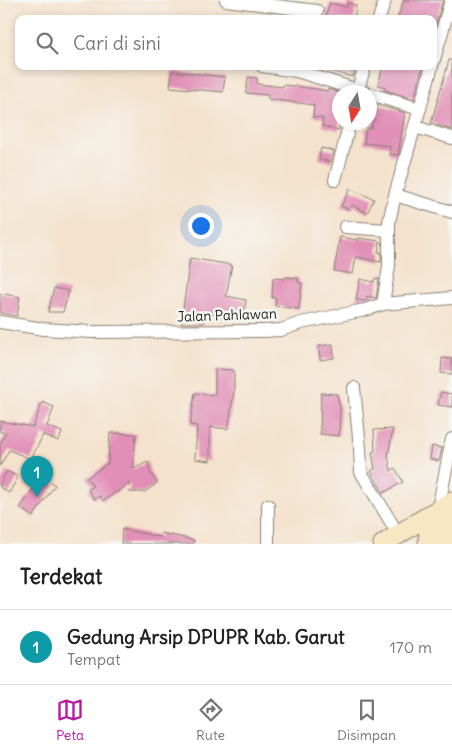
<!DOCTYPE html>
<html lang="id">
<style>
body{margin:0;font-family:Delius,sans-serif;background:#f2f2f2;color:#222}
.compass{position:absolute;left:332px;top:85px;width:45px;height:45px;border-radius:50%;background:#fff;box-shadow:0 2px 8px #0003;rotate:191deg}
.you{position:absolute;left:200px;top:225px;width:18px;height:18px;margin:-12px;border:4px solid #fff;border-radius:50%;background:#1a73e8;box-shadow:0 0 0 8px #1a73e833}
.badge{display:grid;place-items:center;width:32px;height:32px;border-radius:50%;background:#b5179e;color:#fff;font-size:16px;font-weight:700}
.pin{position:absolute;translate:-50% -41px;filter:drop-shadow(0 1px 2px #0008)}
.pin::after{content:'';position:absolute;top:26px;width:18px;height:15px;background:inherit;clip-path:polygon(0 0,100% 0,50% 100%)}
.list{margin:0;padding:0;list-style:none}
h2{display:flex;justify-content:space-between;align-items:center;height:65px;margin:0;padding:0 20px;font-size:21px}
h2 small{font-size:16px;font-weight:400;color:#767676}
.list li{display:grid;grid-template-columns:32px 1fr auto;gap:15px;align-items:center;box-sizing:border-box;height:75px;padding:0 20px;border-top:1px solid #e0e0e0}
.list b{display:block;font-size:19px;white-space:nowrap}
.list p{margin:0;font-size:16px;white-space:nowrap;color:#767676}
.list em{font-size:16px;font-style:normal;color:#767676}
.icon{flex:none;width:28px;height:28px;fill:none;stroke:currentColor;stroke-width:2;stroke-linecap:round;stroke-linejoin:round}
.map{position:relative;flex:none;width:452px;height:544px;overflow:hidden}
.search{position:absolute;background:#fff;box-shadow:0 2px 8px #0003;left:15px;right:15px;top:15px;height:55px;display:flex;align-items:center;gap:12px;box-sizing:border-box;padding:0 18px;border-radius:10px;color:#767676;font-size:19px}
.sheet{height:140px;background:#fff}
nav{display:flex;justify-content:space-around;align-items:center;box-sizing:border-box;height:70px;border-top:1px solid #e0e0e0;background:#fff;font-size:14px;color:#767676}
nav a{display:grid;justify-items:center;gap:2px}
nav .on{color:#b5179e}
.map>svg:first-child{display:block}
.building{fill:#e18fb6}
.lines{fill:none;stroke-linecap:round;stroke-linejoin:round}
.street-casing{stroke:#887f74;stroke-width:14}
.secondary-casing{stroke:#887f74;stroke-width:21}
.street{stroke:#fff;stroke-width:12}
.secondary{stroke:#f7e8c3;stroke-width:19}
.labels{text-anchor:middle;stroke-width:5;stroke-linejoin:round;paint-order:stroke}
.street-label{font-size:14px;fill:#1c1c1c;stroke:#f6f6f2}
</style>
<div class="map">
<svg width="452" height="544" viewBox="0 0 452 544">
<rect width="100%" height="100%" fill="#f6f6f2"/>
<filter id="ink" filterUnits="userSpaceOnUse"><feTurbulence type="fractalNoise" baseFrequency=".02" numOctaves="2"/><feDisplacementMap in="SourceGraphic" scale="10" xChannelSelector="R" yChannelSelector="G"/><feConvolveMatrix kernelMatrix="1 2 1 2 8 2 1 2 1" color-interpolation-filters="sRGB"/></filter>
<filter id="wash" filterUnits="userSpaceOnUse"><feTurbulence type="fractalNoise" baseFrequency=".0096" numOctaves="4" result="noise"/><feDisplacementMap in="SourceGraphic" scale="20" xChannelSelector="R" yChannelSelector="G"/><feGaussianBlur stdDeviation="1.12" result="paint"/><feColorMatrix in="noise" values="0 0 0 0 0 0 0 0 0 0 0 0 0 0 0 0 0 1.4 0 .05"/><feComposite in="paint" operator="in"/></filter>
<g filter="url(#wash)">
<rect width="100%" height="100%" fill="#f4e2cc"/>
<g id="blocks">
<!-- building -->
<path class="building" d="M 404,0 L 443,0 L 434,30 L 433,19 L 397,19 Z
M 330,3 L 347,7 L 347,3 L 356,5 L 354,19 L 325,19 Z
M 449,60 L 452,60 L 452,130 L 431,123 Z
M 326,66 L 356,66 L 353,77 L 326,70 Z
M 383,66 L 423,66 L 414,99 L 385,90 L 385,87 L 378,85 Z
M 172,71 L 225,77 L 223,92 L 170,87 Z
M 248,77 L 257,78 L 257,84 L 283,87 L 283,85 L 295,86 L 328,91 L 328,89 L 340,93 L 339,130 L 322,126 L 323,118 L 313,117 L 314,105 L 268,99 L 268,95 L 246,93 Z
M 377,105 L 405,113 L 398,155 L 389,154 L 390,146 L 364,143 L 366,128 L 371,128 Z
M 321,148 L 334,151 L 331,162 L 319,159 Z
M 350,189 L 374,199 L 367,213 L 352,205 L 350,210 L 341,206 Z
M 340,237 L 358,240 L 358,238 L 380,241 L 378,252 L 381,252 L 381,262 L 356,257 L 353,274 L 334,271 Z
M 190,258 L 232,265 L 226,296 L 246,300 L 243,320 L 205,313 L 204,323 L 181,323 Z
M 285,277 L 298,278 L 298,282 L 302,283 L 299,309 L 275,306 L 276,298 L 272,298 L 273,278 L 285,279 Z
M 375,278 L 379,279 L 376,298 L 367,296 L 366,301 L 356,300 L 360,279 L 374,282 Z
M 54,288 L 69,291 L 63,312 L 48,312 Z
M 0,293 L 20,297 L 17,316 L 0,313 Z
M 333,344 L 334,358 L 320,360 L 319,346 Z
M 442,358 L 452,359 L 452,374 L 441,373 Z
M 215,369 L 234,370 L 234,391 L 228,429 L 210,427 L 210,461 L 195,459 L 197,426 L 190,425 L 195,393 L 215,395 Z
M 441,392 L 452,394 L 452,407 L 438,405 Z
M 321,393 L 337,394 L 340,408 L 339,436 L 320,434 Z
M 42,402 L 54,407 L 47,426 L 62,432 L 59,441 L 43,435 L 31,459 L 9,450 L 0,466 L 0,444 L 6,433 L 0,432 L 0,421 L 33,427 Z
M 393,429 L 388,456 L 391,471 L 395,468 L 403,482 L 383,493 L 371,471 L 375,469 L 372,452 L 375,451 L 374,430 Z
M 110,433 L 136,434 L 133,469 L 148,462 L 150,472 L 157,483 L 145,492 L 129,492 L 130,483 L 103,501 L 100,496 L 94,499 L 88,489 L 93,486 L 87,478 L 108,463 Z
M 432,446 L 442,448 L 439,461 L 430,459 Z
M 7,471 L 18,477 L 9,493 L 0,487 L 0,484 Z
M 45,478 L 55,485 L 33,517 L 20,508 L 37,483 L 40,485 Z
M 122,529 L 160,537 L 161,533 L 194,540 L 193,544 L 121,544 Z"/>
</g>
</g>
<g filter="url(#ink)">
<use href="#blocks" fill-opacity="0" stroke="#887f74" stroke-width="1"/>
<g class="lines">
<!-- street casing -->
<g class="street-casing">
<path id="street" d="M 226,0 L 317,11
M 379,19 L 385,0
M 433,63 L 451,0
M 262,66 L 297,71 L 364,92
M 357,92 L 365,66
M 370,94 L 420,109
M 415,127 L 452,138
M 335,180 L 350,122
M 395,195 L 452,212
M 345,227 L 388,230
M 383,304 L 389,266 L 389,222 L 395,195 L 432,66
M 0,322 L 44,329 L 91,332 L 263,331 L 281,330 L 301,323 L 365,310 L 383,304 L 452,298
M 354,388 L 360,448 L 361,472 L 398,534
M 438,509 L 452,439
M 268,544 L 268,505"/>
</g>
<!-- secondary casing -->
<g class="secondary-casing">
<path id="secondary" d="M 383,544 L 452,501
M 428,544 L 430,514
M 445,544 L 449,503"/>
</g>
<!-- street -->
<use href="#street" class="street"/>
<!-- secondary -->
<use href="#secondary" class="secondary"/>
</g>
</g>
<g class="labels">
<!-- street labels -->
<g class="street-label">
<text transform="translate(227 315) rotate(-2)" y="5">Jalan Pahlawan</text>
</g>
</g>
</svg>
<svg class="compass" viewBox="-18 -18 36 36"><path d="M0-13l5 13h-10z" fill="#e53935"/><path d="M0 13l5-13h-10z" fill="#767676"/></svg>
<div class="you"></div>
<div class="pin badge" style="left:37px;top:497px;background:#0f9aa8">1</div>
<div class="search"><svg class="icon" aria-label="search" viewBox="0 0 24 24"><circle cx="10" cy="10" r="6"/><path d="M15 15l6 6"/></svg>Cari di sini</div>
</div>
<section class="sheet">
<h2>Terdekat<small></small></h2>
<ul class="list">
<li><span class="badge" style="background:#0f9aa8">1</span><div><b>Gedung Arsip DPUPR Kab. Garut</b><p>Tempat</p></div><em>170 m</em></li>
</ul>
</section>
<nav>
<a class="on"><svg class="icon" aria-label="map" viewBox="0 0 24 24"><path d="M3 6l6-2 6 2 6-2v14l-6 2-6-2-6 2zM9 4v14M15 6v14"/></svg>Peta</a>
<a><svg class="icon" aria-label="directions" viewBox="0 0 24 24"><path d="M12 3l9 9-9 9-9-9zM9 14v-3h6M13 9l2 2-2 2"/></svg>Rute</a>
<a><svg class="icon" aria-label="saved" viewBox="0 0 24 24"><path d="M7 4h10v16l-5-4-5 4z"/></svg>Disimpan</a>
</nav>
